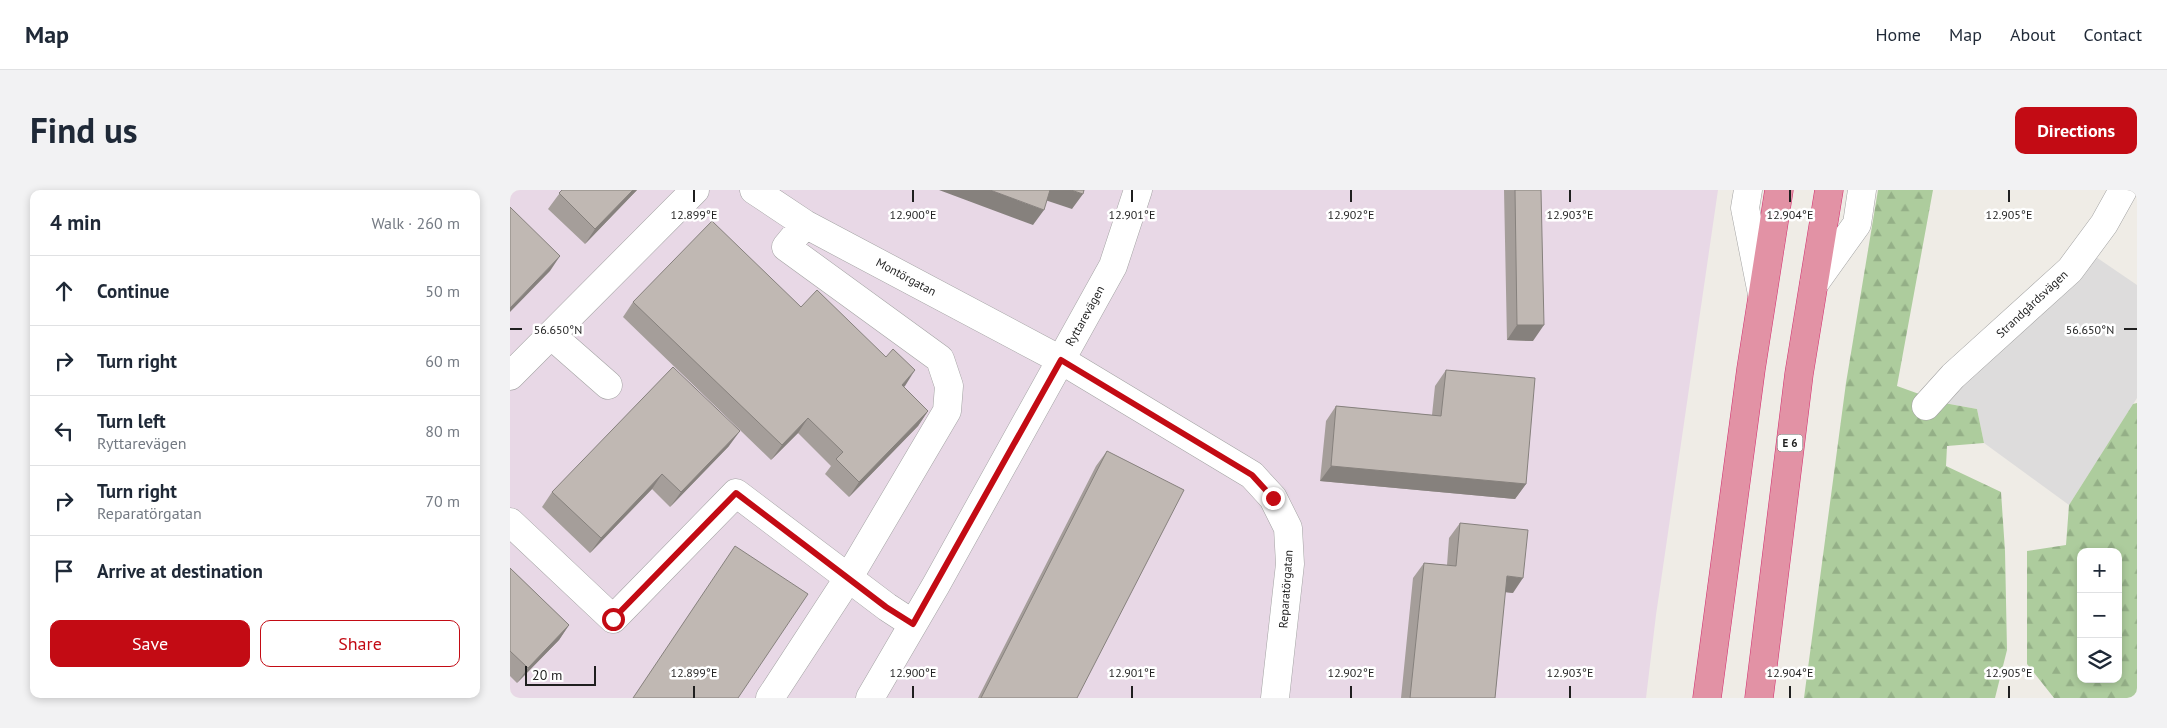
<!DOCTYPE html>
<meta charset="utf-8">
<style>
body{margin:0;font-family:"PT Sans",sans-serif;background:#f2f2f3;color:#1f2937}
.controls{position:absolute;right:15px;bottom:15px;display:grid;overflow:hidden;border-radius:10px;box-shadow:0 2px 8px #0003}
.controls button{width:45px;height:45px;display:grid;place-items:center;padding:0;border:0;border-bottom:1px solid #e0e1e3;background:#fff;color:#1f2937;font:25px sans-serif}
.scale{position:absolute;left:15px;bottom:12px;width:71px;box-sizing:border-box;padding-left:5px;border:2px solid #1f1f1f;border-top:0;font-size:14px;line-height:18px;white-space:nowrap;color:#1f1f1f;-webkit-text-stroke:4px #fff;paint-order:stroke}
.stop{position:absolute;width:15px;height:15px;margin:-11px;border:4px solid #c30b14;border-radius:50%;background:#fff}
.stop.end{background:#c30b14;border-color:#fff;box-shadow:0 1px 5px #0008}
.list{margin:0;padding:0;list-style:none}
h2{display:flex;justify-content:space-between;align-items:center;height:65px;margin:0;padding:0 20px;font-size:21px}
h2 small{font-size:16px;font-weight:400;color:#747a83}
.list li{display:grid;grid-template-columns:32px 1fr auto;gap:15px;align-items:center;box-sizing:border-box;height:70px;padding:0 20px;border-top:1px solid #e0e1e3}
.list b{display:block;font-size:19px;white-space:nowrap}
.list p{margin:0;font-size:16px;white-space:nowrap;color:#747a83}
.list em{font-size:16px;font-style:normal;color:#747a83}
.actions{display:flex;gap:10px;padding:15px 20px}
.actions a{flex:1;padding:11px 0;border:1px solid #c30b14;border-radius:10px;text-align:center;font-size:18px;color:#c30b14}
.actions .main{background:#c30b14;color:#fff}
.icon{flex:none;width:28px;height:28px;fill:none;stroke:currentColor;stroke-width:2;stroke-linecap:round;stroke-linejoin:round}
.map{position:relative;flex:none;width:1627px;height:508px;overflow:hidden;border-radius:10px}
header{display:flex;align-items:center;gap:30px;box-sizing:border-box;height:70px;padding:0 25px;background:#fff;border-bottom:1px solid #e0e1e3}
header strong{font-size:24px}
nav{display:flex;gap:28px;margin-inline-start:auto;font-size:18px}
.intro{display:flex;align-items:center;justify-content:space-between;box-sizing:border-box;height:120px;padding:0 30px}
h1{margin:0;font-size:35px}
.button{padding:12px 22px;border-radius:10px;background:#c30b14;color:#fff;font-size:18px;font-weight:700}
main{display:flex;gap:30px;padding:0 30px}
aside{flex:1;background:#fff;border-radius:10px;box-shadow:0 2px 8px #0003}
.map>svg:first-child{display:block}
.residential{fill:#dddcdc}
.industrial{fill:#e8d8e6}
.forest{fill:url(#forest-firs);fill-rule:evenodd}
.lines{fill:none;stroke-linecap:round;stroke-linejoin:round}
.minor-casing{stroke:#a3a3a3;stroke-width:29}
.highway-casing{stroke:#d22f6f;stroke-width:29}
.minor{stroke:#fff;stroke-width:28}
.highway{stroke:#e292a5;stroke-width:28}
.wall{fill:#a59e9a}
.shaded-wall{fill:#86817d}
.building{fill:#c0b8b3;stroke:#86817d}
.route{stroke:#c30b14;stroke-width:6}
.ticks{fill:none;stroke:#1f1f1f;stroke-width:2}
.labels{text-anchor:middle;stroke-width:5;stroke-linejoin:round;paint-order:stroke}
.shield{fill:#fff;stroke:#626262;stroke-width:1}
.shield-label{font-size:11px;font-weight:bold;fill:#1f1f1f}
.street-label{font-size:12px;fill:#1f1f1f;stroke:#fff}
.ticks-label{font-size:12px;text-anchor:middle;fill:#1f1f1f;stroke:#fff;stroke-width:5;stroke-linejoin:round;paint-order:stroke}
</style>
<header>
<strong>Map</strong>
<nav><a>Home</a><a>Map</a><a>About</a><a>Contact</a></nav>
</header>
<div class="intro"><h1>Find us</h1><a class="button">Directions</a></div>
<main>
<aside>
<h2>4 min<small>Walk · 260 m</small></h2>
<ul class="list">
<li><svg class="icon" aria-label="ahead" viewBox="0 0 24 24"><path d="M12 20V5M6 11l6-6 6 6"/></svg><div><b>Continue</b></div><em>50 m</em></li>
<li><svg class="icon" aria-label="right" viewBox="0 0 24 24"><path d="M7 20v-9h11M14 6l5 5-5 5"/></svg><div><b>Turn right</b></div><em>60 m</em></li>
<li><svg class="icon" aria-label="left" viewBox="0 0 24 24"><path d="M17 20v-9H6M10 6l-5 5 5 5"/></svg><div><b>Turn left</b><p>Ryttarevägen</p></div><em>80 m</em></li>
<li><svg class="icon" aria-label="right" viewBox="0 0 24 24"><path d="M7 20v-9h11M14 6l5 5-5 5"/></svg><div><b>Turn right</b><p>Reparatörgatan</p></div><em>70 m</em></li>
<li><svg class="icon" aria-label="arrive" viewBox="0 0 24 24"><path d="M6 21V4h12l-3 4 3 4H6"/></svg><div><b>Arrive at destination</b></div></li>
</ul>
<div class="actions"><a class="main">Save</a><a>Share</a></div>
</aside>
<div class="map">
<svg width="1627" height="508" viewBox="0 0 1627 508">
<defs>
<pattern id="forest-firs" width="22" height="20" patternUnits="userSpaceOnUse" patternTransform="scale(1.25)"><rect width="22" height="20" fill="#adcc9d"/><path d="M5 1l3.5 6h-7zM16 11l3.5 6h-7z" fill="#94af87"/></pattern>
</defs>
<rect width="100%" height="100%" fill="#efece6"/>
<!-- residential -->
<path class="residential" d="M 1583,65 L 1627,95 L 1627,208 L 1559,315 L 1474,253 L 1467,219 L 1434,213 Z"/>
<!-- industrial -->
<path class="industrial" d="M 0,0 L 1208,0 L 1146,425 L 1136,508 L 0,508 Z"/>
<!-- forest -->
<path class="forest" d="M 1368,0 L 1423,0 L 1387,196 L 1434,213 L 1467,219 L 1474,253 L 1437,256 L 1436,276 L 1491,302 L 1495,361 L 1497,460 L 1485,508 L 1294,508 L 1336,193 Z
M 1627,213 L 1627,508 L 1544,508 L 1517,474 L 1517,361 L 1556,355 L 1559,315 L 1623,214 ZM 1571,362 L 1608,362 L 1608,489 L 1571,489 Z"/>
<g class="lines">
<!-- minor casing -->
<g class="minor-casing">
<path id="minor" d="M 244,0 L 295,34 L 551,170 L 742,285 L 763,308 L 778,338 L 780,374 L 765,508
M 1238,0 L 1235,18 L 1252,104
M 1304,94 L 1347,34 L 1352,0
M 41,145 L 98,195
M 0,186 L 185,0
M 1416,216 L 1443,186 L 1560,80 L 1594,34 L 1613,0
M 0,332 L 103,429 L 226,303 L 377,417 L 403,434
M 260,508 L 339,387 L 437,221 L 439,196 L 430,169 L 276,57 L 295,34
M 360,508 L 426,395 L 603,76 L 628,0"/>
</g>
<!-- highway casing -->
<g class="highway-casing">
<path id="highway" d="M 1197,508 L 1241,179 L 1269,0
M 1249,508 L 1289,184 L 1319,0"/>
</g>
<!-- minor -->
<use href="#minor" class="minor"/>
<!-- highway -->
<use href="#highway" class="highway"/>
</g>
<!-- wall -->
<path class="wall" d="M 52,0 L 127,0 L 75,54 L 38,19 Z
M 994,0 L 1031,0 L 1023,151 L 997,150 Z
M 123,112 L 291,117 L 394,197 L 418,221 L 408,236 L 339,307 L 315,284 L 321,276 L 288,243 L 261,270 L 113,127 Z
M 936,180 L 1016,294 L 1005,309 L 810,291 L 816,231 L 826,216 L 922,225 L 925,196 Z
M 219,256 L 160,317 L 142,299 L 80,363 L 32,317 L 42,302 Z
M 597,261 L 567,508 L 468,508 L 586,276 Z
M 950,333 L 1003,403 L 995,402 L 985,508 L 891,508 L 903,388 L 914,373 L 937,375 L 939,348 Z
M 0,378 L 59,435 L 49,450 L 7,493 L 0,486 Z"/>
<!-- shaded-wall -->
<path class="shaded-wall" d="M 123,0 L 127,0 L 75,54 L 85,39 Z
M 429,0 L 480,0 L 534,20 L 523,35 Z
M 538,0 L 561,0 L 573,4 L 562,19 L 532,9 Z
M 50,66 L 40,81 L 0,122 L 0,118 Z
M 1007,135 L 1034,135 L 1023,151 L 997,150 Z
M 405,180 L 395,196 L 381,210 L 392,195 Z
M 418,221 L 408,236 L 339,307 L 349,292 Z
M 298,228 L 288,243 L 261,270 L 272,255 Z
M 230,241 L 219,256 L 160,317 L 171,302 Z
M 821,276 L 1016,294 L 1005,309 L 810,291 Z
M 152,284 L 142,299 L 80,363 L 91,348 Z
M 997,386 L 1013,388 L 1003,403 L 986,401 Z
M 59,435 L 49,450 L 7,493 L 18,478 Z"/>
<!-- building -->
<path class="building" d="M 52,0 L 123,0 L 85,39 L 49,3 Z
M 480,0 L 540,0 L 534,20 Z
M 561,0 L 574,0 L 573,4 Z
M 1005,0 L 1031,0 L 1034,135 L 1007,135 Z
M 0,17 L 50,66 L 0,118 Z
M 202,31 L 291,117 L 307,100 L 376,167 L 383,159 L 405,180 L 392,195 L 418,221 L 349,292 L 326,269 L 333,262 L 298,228 L 272,255 L 123,112 Z
M 163,177 L 230,241 L 171,302 L 152,284 L 91,348 L 42,302 Z
M 936,180 L 1025,188 L 1016,294 L 821,276 L 826,216 L 931,226 Z
M 597,261 L 674,300 L 567,508 L 471,508 Z
M 950,333 L 1018,340 L 1013,388 L 997,386 L 985,508 L 900,508 L 914,373 L 946,376 Z
M 225,356 L 298,404 L 228,508 L 123,508 Z
M 0,378 L 59,435 L 18,478 L 0,461 Z"/>
<g class="lines">
<!-- route -->
<path class="route" d="M 103,429 L 226,303 L 376,417 L 403,434 L 551,170 L 742,285 L 763,308"/>
</g>
<!-- ticks -->
<path class="ticks" d="M 184,0 L 184,12M 403,0 L 403,12M 622,0 L 622,12M 841,0 L 841,12M 1060,0 L 1060,12M 1280,0 L 1280,12M 1499,0 L 1499,12M 0,139 L 12,139M 1614,139 L 1627,139M 184,496 L 184,508M 403,496 L 403,508M 622,496 L 622,508M 841,496 L 841,508M 1060,496 L 1060,508M 1280,496 L 1280,508M 1499,496 L 1499,508"/>
<g class="labels">
<!-- shield labels -->
<rect class="shield" x="1267.5" y="244.5" width="25" height="17" rx="4"/>
<g class="shield-label">
<text x="1280" y="257">E 6</text>
</g>
<!-- street labels -->
<g class="street-label">
<text transform="translate(396 87) rotate(28)" y="4">Montörgatan</text>
<text transform="translate(1522 114) rotate(-43)" y="4">Strandgårdsvägen</text>
<text transform="translate(575 126) rotate(-61)" y="4">Ryttarevägen</text>
<text transform="translate(776 399) rotate(-86)" y="4">Reparatörgatan</text>
</g>
</g>
<g class="ticks-label">
<text x="184" y="29">12.899°E</text>
<text x="403" y="29">12.900°E</text>
<text x="622" y="29">12.901°E</text>
<text x="841" y="29">12.902°E</text>
<text x="1060" y="29">12.903°E</text>
<text x="1280" y="29">12.904°E</text>
<text x="1499" y="29">12.905°E</text>
<text x="48" y="144">56.650°N</text>
<text x="1580" y="144">56.650°N</text>
<text x="184" y="487">12.899°E</text>
<text x="403" y="487">12.900°E</text>
<text x="622" y="487">12.901°E</text>
<text x="841" y="487">12.902°E</text>
<text x="1060" y="487">12.903°E</text>
<text x="1280" y="487">12.904°E</text>
<text x="1499" y="487">12.905°E</text>
</g>
</svg>
<div class="controls">
<button>+</button>
<button>−</button>
<button><svg class="icon" aria-label="layers" viewBox="0 0 24 24"><path d="M12 4l9 5-9 5-9-5zM3 14l9 5 9-5"/></svg></button>
</div>
<div class="scale">20 m</div>
<div class="stop" style="left:103px;top:429px"></div>
<div class="stop end" style="left:763px;top:308px"></div>
</div>
</main>
